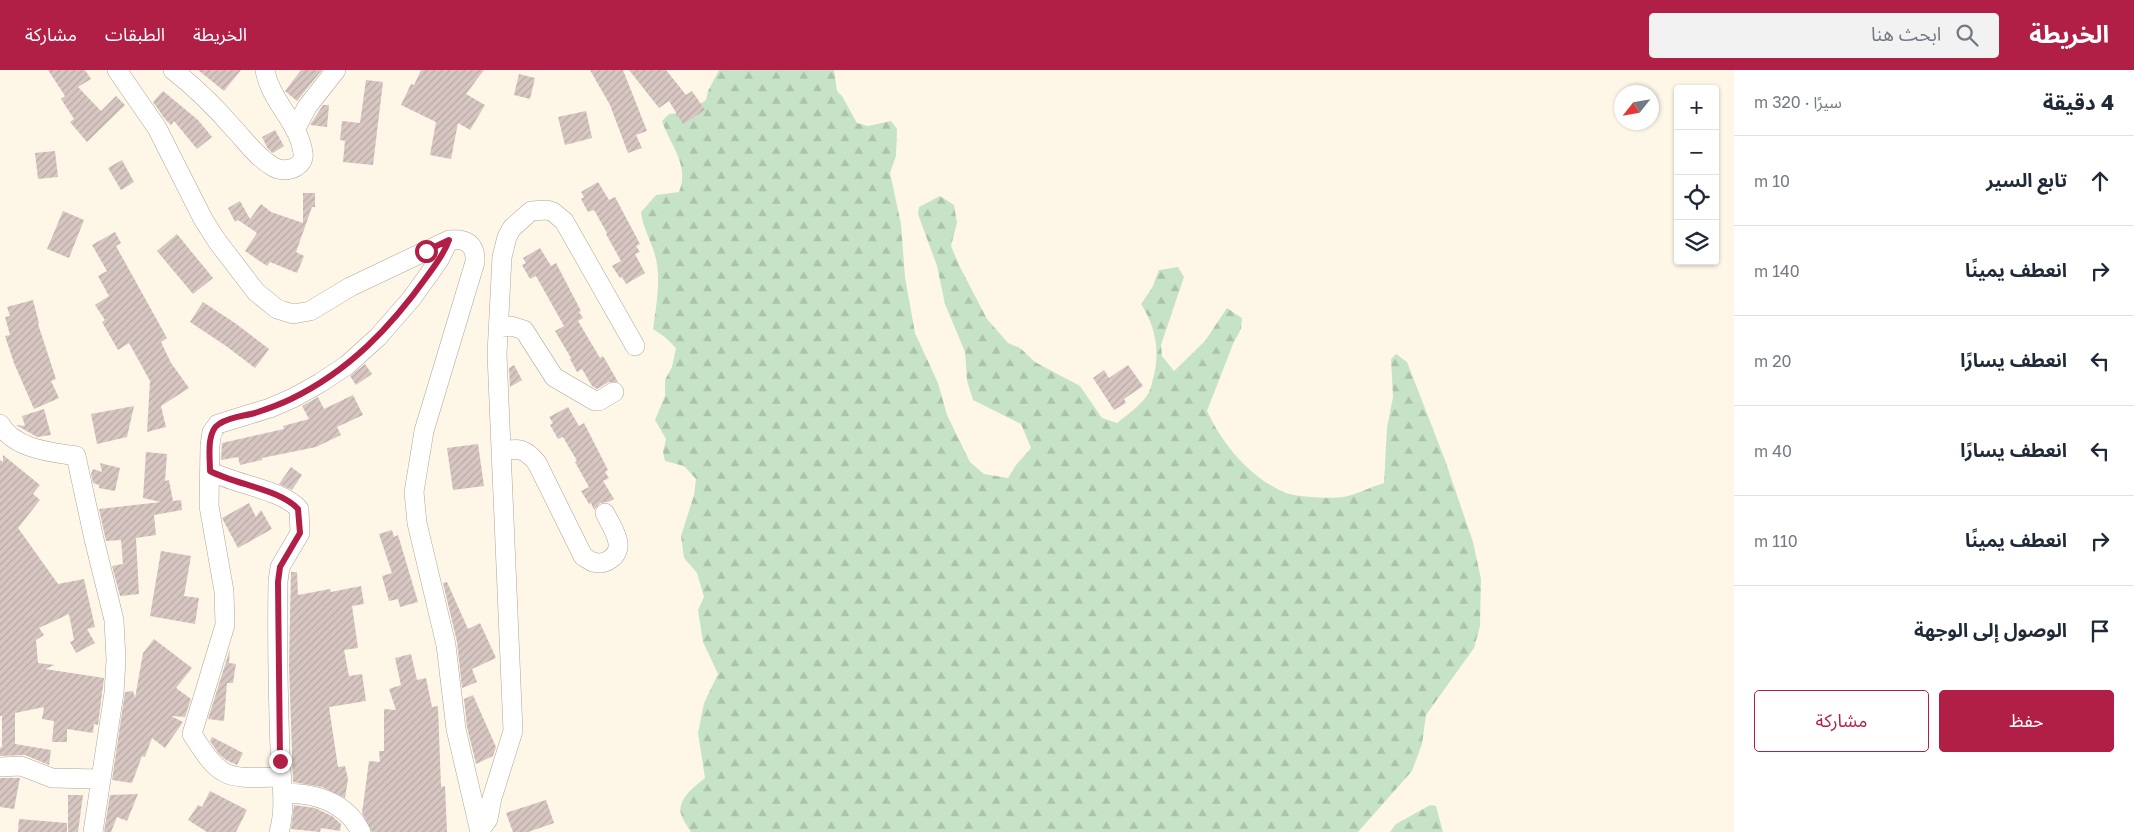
<!DOCTYPE html>
<html lang="ar">
<meta charset="utf-8">
<style>
body{margin:0;font-family:"Golos Text","Noto Sans Arabic",sans-serif;background:#f2f2f3;color:#1f2937;direction:rtl}
.controls{position:absolute;right:15px;top:15px;display:grid;overflow:hidden;border-radius:5px;box-shadow:0 1px 4px #0004}
.controls button{width:45px;height:45px;display:grid;place-items:center;padding:0;border:0;border-bottom:1px solid #e0e1e3;background:#fff;color:#1f2937;font:25px sans-serif}
.compass{position:absolute;left:1614px;top:15px;width:45px;height:45px;border-radius:50%;background:#fff;box-shadow:0 1px 4px #0004;rotate:239deg}
.stop{position:absolute;width:15px;height:15px;margin:-11px;border:4px solid #b11f47;border-radius:50%;background:#fff}
.stop.end{background:#b11f47;border-color:#fff;box-shadow:0 1px 5px #0008}
.list{margin:0;padding:0;list-style:none}
h2{display:flex;justify-content:space-between;align-items:center;height:65px;margin:0;padding:0 20px;font-size:21px}
h2 small{font-size:16px;font-weight:400;color:#747a83}
.list li{display:grid;grid-template-columns:32px 1fr auto;gap:15px;align-items:center;box-sizing:border-box;height:90px;padding:0 20px;border-top:1px solid #e0e1e3}
.list b{display:block;font-size:19px;white-space:nowrap}
.list em{font-size:16px;font-style:normal;color:#747a83}
.actions{display:flex;gap:10px;padding:15px 20px}
.actions a{flex:1;padding:11px 0;border:1px solid #b11f47;border-radius:5px;text-align:center;font-size:18px;color:#b11f47}
.actions .main{background:#b11f47;color:#fff}
.icon{flex:none;width:28px;height:28px;fill:none;stroke:currentColor;stroke-width:2;stroke-linecap:round;stroke-linejoin:round}
.map{position:relative;flex:none;width:1734px;height:762px;overflow:hidden;direction:ltr}
header{display:flex;align-items:center;gap:30px;box-sizing:border-box;height:70px;padding:0 25px;background:#b11f47;color:#fff}
header strong{font-size:24px}
nav{display:flex;gap:28px;margin-inline-start:auto;font-size:18px}
.search{width:350px;height:45px;background:#f2f2f3;display:flex;align-items:center;gap:12px;box-sizing:border-box;padding:0 18px;border-radius:5px;color:#747a83;font-size:19px}
main{display:flex}
aside{flex:1;background:#fff}
.map>svg:first-child{display:block}
.forest{fill:url(#forest-firs)}
.building{fill:url(#building-hatch)}
.lines{fill:none;stroke-linecap:round;stroke-linejoin:round}
.minor-casing{stroke:#aca698;stroke-width:20}
.minor{stroke:#fff;stroke-width:19}
.route{stroke:#b11f47;stroke-width:6}
</style>
<header>
<strong>الخريطة</strong>
<div class="search"><svg class="icon" aria-label="search" viewBox="0 0 24 24"><circle cx="10" cy="10" r="6"/><path d="M15 15l6 6"/></svg>ابحث هنا</div>
<nav><a>الخريطة</a><a>الطبقات</a><a>مشاركة</a></nav>
</header>
<main>
<aside>
<h2>4 دقيقة<small>سيرًا · 320 m</small></h2>
<ul class="list">
<li><svg class="icon" aria-label="ahead" viewBox="0 0 24 24"><path d="M12 20V5M6 11l6-6 6 6"/></svg><div><b>تابع السير</b></div><em>10 m</em></li>
<li><svg class="icon" aria-label="right" viewBox="0 0 24 24"><path d="M7 20v-9h11M14 6l5 5-5 5"/></svg><div><b>انعطف يمينًا</b></div><em>140 m</em></li>
<li><svg class="icon" aria-label="left" viewBox="0 0 24 24"><path d="M17 20v-9H6M10 6l-5 5 5 5"/></svg><div><b>انعطف يسارًا</b></div><em>20 m</em></li>
<li><svg class="icon" aria-label="left" viewBox="0 0 24 24"><path d="M17 20v-9H6M10 6l-5 5 5 5"/></svg><div><b>انعطف يسارًا</b></div><em>40 m</em></li>
<li><svg class="icon" aria-label="right" viewBox="0 0 24 24"><path d="M7 20v-9h11M14 6l5 5-5 5"/></svg><div><b>انعطف يمينًا</b></div><em>110 m</em></li>
<li><svg class="icon" aria-label="arrive" viewBox="0 0 24 24"><path d="M6 21V4h12l-3 4 3 4H6"/></svg><div><b>الوصول إلى الوجهة</b></div></li>
</ul>
<div class="actions"><a class="main">حفظ</a><a>مشاركة</a></div>
</aside>
<div class="map">
<svg width="1734" height="762" viewBox="0 0 1734 762">
<defs>
<pattern id="forest-firs" width="22" height="20" patternUnits="userSpaceOnUse" patternTransform="scale(1.25)"><rect width="22" height="20" fill="#c7e3c7"/><path d="M5 1l3.5 6h-7zM16 11l3.5 6h-7z" fill="#abc3ab"/></pattern>
<pattern id="building-hatch" width="6" height="6" patternUnits="userSpaceOnUse" patternTransform="scale(1.25)"><rect width="6" height="6" fill="#d7c6c1"/><path d="M-1 1l2-2M0 6l6-6M5 7l2-2" fill="none" stroke="#b9aaa6"/></pattern>
</defs>
<rect width="100%" height="100%" fill="#fef7e8"/>
<!-- forest -->
<path class="forest" d="M 719,0 L 834,0 L 837,21 L 842,26 L 857,53 L 868,56 L 891,51 L 897,59 L 896,86 L 890,103 L 901,154 L 905,207 L 915,263 L 938,313 L 947,345 L 970,392 L 984,404 L 1008,408 L 1016,395 L 1031,378 L 1021,354 L 973,330 L 967,311 L 965,282 L 945,234 L 937,196 L 918,144 L 919,137 L 940,126 L 954,135 L 957,153 L 951,176 L 960,197 L 987,249 L 1008,273 L 1020,278 L 1035,292 L 1080,316 L 1102,348 L 1117,353 C 1127,345 1138,337 1146,327 C 1151,321 1152,312 1154,305 C 1160,279 1155,256 1141,234 L 1152,218 L 1159,200 L 1178,197 L 1184,207 L 1161,275 L 1162,286 L 1174,301 L 1205,271 L 1227,238 L 1242,248 L 1241,259 L 1233,274 L 1207,341 C 1223,375 1250,408 1286,423 C 1297,427 1331,429 1343,427 C 1356,425 1370,417 1384,413 L 1387,358 L 1393,327 L 1391,289 L 1396,284 L 1407,292 L 1445,390 L 1473,472 L 1481,509 L 1480,556 L 1474,578 L 1426,645 L 1422,674 L 1412,701 L 1358,762 L 691,762 C 688,757 683,750 681,744 C 677,729 695,716 705,708 L 698,663 L 704,633 L 718,604 L 703,572 L 698,540 L 704,527 L 697,503 L 684,488 L 681,466 L 694,425 L 696,409 L 684,396 L 665,391 L 663,382 L 666,369 L 655,350 L 665,326 L 665,310 L 672,297 L 676,278 L 666,268 L 653,259 C 656,238 660,215 657,194 C 654,175 643,160 641,142 L 656,125 L 679,122 C 690,95 670,75 662,51 L 669,44 L 688,42 L 706,30 L 708,21 Z
M 1430,735 L 1436,736 L 1443,762 L 1390,762 L 1396,754 Z"/>
<!-- building -->
<path class="building" d="M 48,0 L 85,0 L 91,9 L 78,17 L 101,41 L 116,26 L 125,35 L 87,72 L 70,52 L 74,49 L 61,29 L 65,26 Z
M 198,0 L 241,0 L 224,21 Z
M 301,0 L 322,0 L 297,31 L 285,21 Z
M 421,0 L 484,0 L 466,24 L 485,35 L 470,60 L 458,53 L 451,89 L 430,85 L 436,52 L 401,35 L 411,14 L 414,15 Z
M 590,0 L 623,0 L 647,61 L 636,65 L 642,78 L 628,83 L 610,35 Z
M 629,0 L 666,0 L 686,25 L 692,21 L 705,40 L 683,54 L 669,31 L 659,38 Z
M 519,4 L 535,8 L 530,29 L 514,25 Z
M 366,10 L 383,12 L 373,95 L 343,92 L 345,71 L 340,70 L 342,51 L 360,53 Z
M 163,21 L 198,50 L 212,67 L 197,79 L 174,51 L 171,55 L 165,49 L 153,32 Z
M 323,35 L 329,35 L 327,57 L 310,55 Z
M 586,41 L 592,68 L 565,75 L 558,47 Z
M 275,60 L 284,76 L 273,83 L 268,79 L 262,67 Z
M 55,81 L 58,107 L 38,109 L 35,83 Z
M 122,90 L 134,112 L 121,120 L 108,98 Z
M 598,112 L 609,130 L 615,127 L 640,174 L 636,176 L 640,182 L 635,184 L 645,203 L 626,214 L 622,207 L 620,208 L 612,196 L 621,191 L 606,164 L 607,163 L 594,140 L 588,142 L 581,129 L 584,127 L 581,122 Z
M 303,123 L 315,123 L 315,137 L 312,137 L 296,182 L 304,186 L 297,203 L 270,192 L 267,196 L 245,181 L 257,163 L 238,150 L 235,152 L 228,138 L 240,131 L 250,149 L 261,134 L 271,142 L 303,153 Z
M 63,141 L 84,150 L 69,188 L 47,179 Z
M 115,162 L 121,173 L 116,176 L 167,268 L 161,272 L 171,293 L 189,318 L 161,336 L 166,357 L 147,362 L 150,311 L 129,273 L 118,280 L 102,252 L 105,250 L 95,235 L 109,226 L 98,206 L 107,201 L 92,175 Z
M 177,164 L 213,208 L 193,224 L 157,181 Z
M 540,178 L 551,196 L 556,193 L 581,241 L 579,242 L 583,248 L 578,251 L 600,288 L 603,286 L 618,312 L 609,312 L 597,319 L 592,316 L 582,299 L 577,302 L 570,289 L 571,288 L 555,261 L 564,256 L 536,206 L 530,209 L 522,195 L 526,193 L 523,188 Z
M 33,230 L 39,253 L 38,254 L 56,309 L 51,311 L 59,328 L 34,339 L 14,293 L 5,266 L 10,265 L 5,247 L 10,246 L 7,237 Z
M 203,232 L 235,253 L 269,279 L 255,298 L 226,276 L 190,252 Z
M 365,294 L 372,304 L 356,315 L 350,306 Z
M 514,295 L 522,310 L 510,317 L 509,298 Z
M 1128,295 L 1143,316 L 1124,329 L 1126,333 L 1114,340 L 1093,308 L 1104,300 L 1109,308 Z
M 353,325 L 363,345 L 337,357 L 341,365 L 316,377 L 262,388 L 262,390 L 240,395 L 238,387 L 221,390 L 222,373 L 284,359 L 283,356 L 309,349 L 302,336 L 318,327 L 324,339 Z
M 134,336 L 127,367 L 97,374 L 91,344 Z
M 568,337 L 579,356 L 584,353 L 608,400 L 605,402 L 609,408 L 603,411 L 614,429 L 608,432 L 600,433 L 594,440 L 591,433 L 589,434 L 581,421 L 589,417 L 575,392 L 577,391 L 563,367 L 558,369 L 550,355 L 553,353 L 549,347 Z
M 44,339 L 51,365 L 37,367 L 16,355 L 25,356 L 22,346 Z
M 478,374 L 484,416 L 453,420 L 447,378 Z
M 146,382 L 167,384 L 165,411 L 169,410 L 173,431 L 181,430 L 182,440 L 154,445 L 156,465 L 136,468 L 139,524 L 120,526 L 112,496 L 123,494 L 121,470 L 106,471 L 99,439 L 161,432 L 143,428 Z
M 3,385 L 40,415 L 33,424 L 40,430 L 18,458 L 58,514 L 84,509 L 95,557 L 87,559 L 95,573 L 76,583 L 70,572 L 74,570 L 69,544 L 39,558 L 44,565 L 36,570 L 38,593 L 55,595 L 45,599 L 104,608 L 98,655 L 94,654 L 93,663 L 67,659 L 67,672 L 52,672 L 54,651 L 42,649 L 44,637 L 15,643 L 15,674 L 51,680 L 49,695 L 25,685 L 0,686 L 0,678 L 2,677 L 2,646 L 0,646 L 0,390 L 3,392 Z
M 100,393 L 120,398 L 115,421 L 99,418 L 99,415 L 93,413 L 91,404 L 93,399 L 102,402 Z
M 291,397 L 302,405 L 292,420 L 279,414 Z
M 249,433 L 256,447 L 261,440 L 272,459 L 238,478 L 222,448 Z
M 392,460 L 394,467 L 398,465 L 418,532 L 400,537 L 398,529 L 389,531 L 382,506 L 392,503 L 379,464 Z
M 161,481 L 191,486 L 184,526 L 199,528 L 195,554 L 150,546 Z
M 291,502 L 297,502 L 298,525 L 330,519 L 331,522 L 361,516 L 364,534 L 352,536 L 358,578 L 344,580 L 349,606 L 362,604 L 366,631 L 329,637 L 338,697 L 345,696 L 348,709 L 345,728 L 322,717 L 293,712 L 289,595 Z
M 447,512 L 468,559 L 480,553 L 496,588 L 472,599 L 477,612 L 462,618 L 457,572 L 443,513 Z
M 154,569 L 192,598 L 176,618 L 191,629 L 185,647 L 171,646 L 183,652 L 165,678 L 152,668 L 145,687 L 142,686 L 132,713 L 112,710 L 125,622 L 133,621 L 135,628 L 143,583 Z
M 230,579 L 229,593 L 236,594 L 233,613 L 227,613 L 224,651 L 208,649 Z
M 411,584 L 417,610 L 426,608 L 432,637 L 438,636 L 441,717 L 445,716 L 447,762 L 372,762 L 362,743 L 369,691 L 380,692 L 379,681 L 384,681 L 384,639 L 396,640 L 389,619 L 401,615 L 395,588 Z
M 473,625 L 496,677 L 493,686 L 476,694 L 467,657 L 464,629 Z
M 212,667 L 243,683 L 237,695 L 226,690 L 219,684 L 210,671 Z
M 0,708 L 20,708 L 14,739 L 0,737 Z
M 210,721 L 247,740 L 236,762 L 207,762 L 188,750 L 198,735 L 202,737 Z
M 138,724 L 127,751 L 117,747 L 111,762 L 104,762 L 110,725 Z
M 68,725 L 83,725 L 78,762 L 68,762 Z
M 546,730 L 554,753 L 528,762 L 513,762 L 506,743 Z
M 294,735 L 315,738 L 332,746 L 341,754 L 340,761 L 321,758 L 320,762 L 291,759 Z
M 19,749 L 67,753 L 67,762 L 18,762 Z"/>
<g class="lines">
<!-- minor casing -->
<g class="minor-casing">
<path id="minor" d="M 117,0 L 157,58 L 203,149 L 217,171 L 256,222 L 277,239 L 293,244 L 310,241 L 350,217 L 449,170 C 466,168 476,174 475,192 L 424,361 L 414,422 L 417,453 L 446,575 L 456,659 L 480,762
M 173,0 C 196,18 217,39 236,61 C 247,73 258,88 272,96 C 279,101 290,101 297,96 C 302,93 304,88 303,83 C 299,52 270,31 265,0
M 295,60 L 307,37 L 336,0
M 499,258 L 511,256 L 524,260 L 554,307 L 595,331 L 599,331 L 614,322
M 0,354 C 14,379 50,382 76,386 L 94,469 L 114,550 L 116,590 L 114,623 L 93,762
M 501,382 C 518,377 526,379 537,393 L 583,486 C 586,488 590,491 593,492 C 605,496 620,486 618,473 C 617,463 609,452 605,443
M 210,401 C 236,415 281,419 299,439 L 300,463 L 280,497 L 278,511 C 277,567 278,623 280,679 C 280,707 287,735 279,762
M 0,697 L 21,696 L 52,708 L 100,709
M 281,707 C 227,708 222,712 192,664 L 225,555 L 224,521 L 209,436 L 210,375 L 212,362 L 218,354 L 270,338 L 293,328 L 320,313 L 347,295 L 378,267 L 412,228 L 439,190 L 449,170
M 283,723 C 315,723 346,732 361,762
M 480,760 L 488,749 L 492,728 L 513,661 L 497,284 L 502,187 L 507,167 L 512,158 L 531,141 L 547,140 L 553,142 L 564,151 L 635,276"/>
</g>
<!-- minor -->
<use href="#minor" class="minor"/>
</g>
<g class="lines">
<!-- route -->
<path class="route" d="M 280,691 L 278,512 L 280,497 L 300,463 L 298,439 C 280,419 236,415 210,401 C 210,388 206,362 219,354 C 229,347 244,346 255,343 C 267,339 279,335 291,329 C 349,301 391,257 428,205 C 436,194 444,184 449,170 L 426,181"/>
</g>
</svg>
<div class="controls">
<button>+</button>
<button>−</button>
<button><svg class="icon" aria-label="locate" viewBox="0 0 24 24"><circle cx="12" cy="12" r="6"/><path d="M12 2v4M12 18v4M2 12h4M18 12h4"/></svg></button>
<button><svg class="icon" aria-label="layers" viewBox="0 0 24 24"><path d="M12 4l9 5-9 5-9-5zM3 14l9 5 9-5"/></svg></button>
</div>
<svg class="compass" viewBox="-18 -18 36 36"><path d="M0-13l5 13h-10z" fill="#e53935"/><path d="M0 13l5-13h-10z" fill="#747a83"/></svg>
<div class="stop" style="left:426px;top:181px"></div>
<div class="stop end" style="left:280px;top:691px"></div>
</div>
</main>
